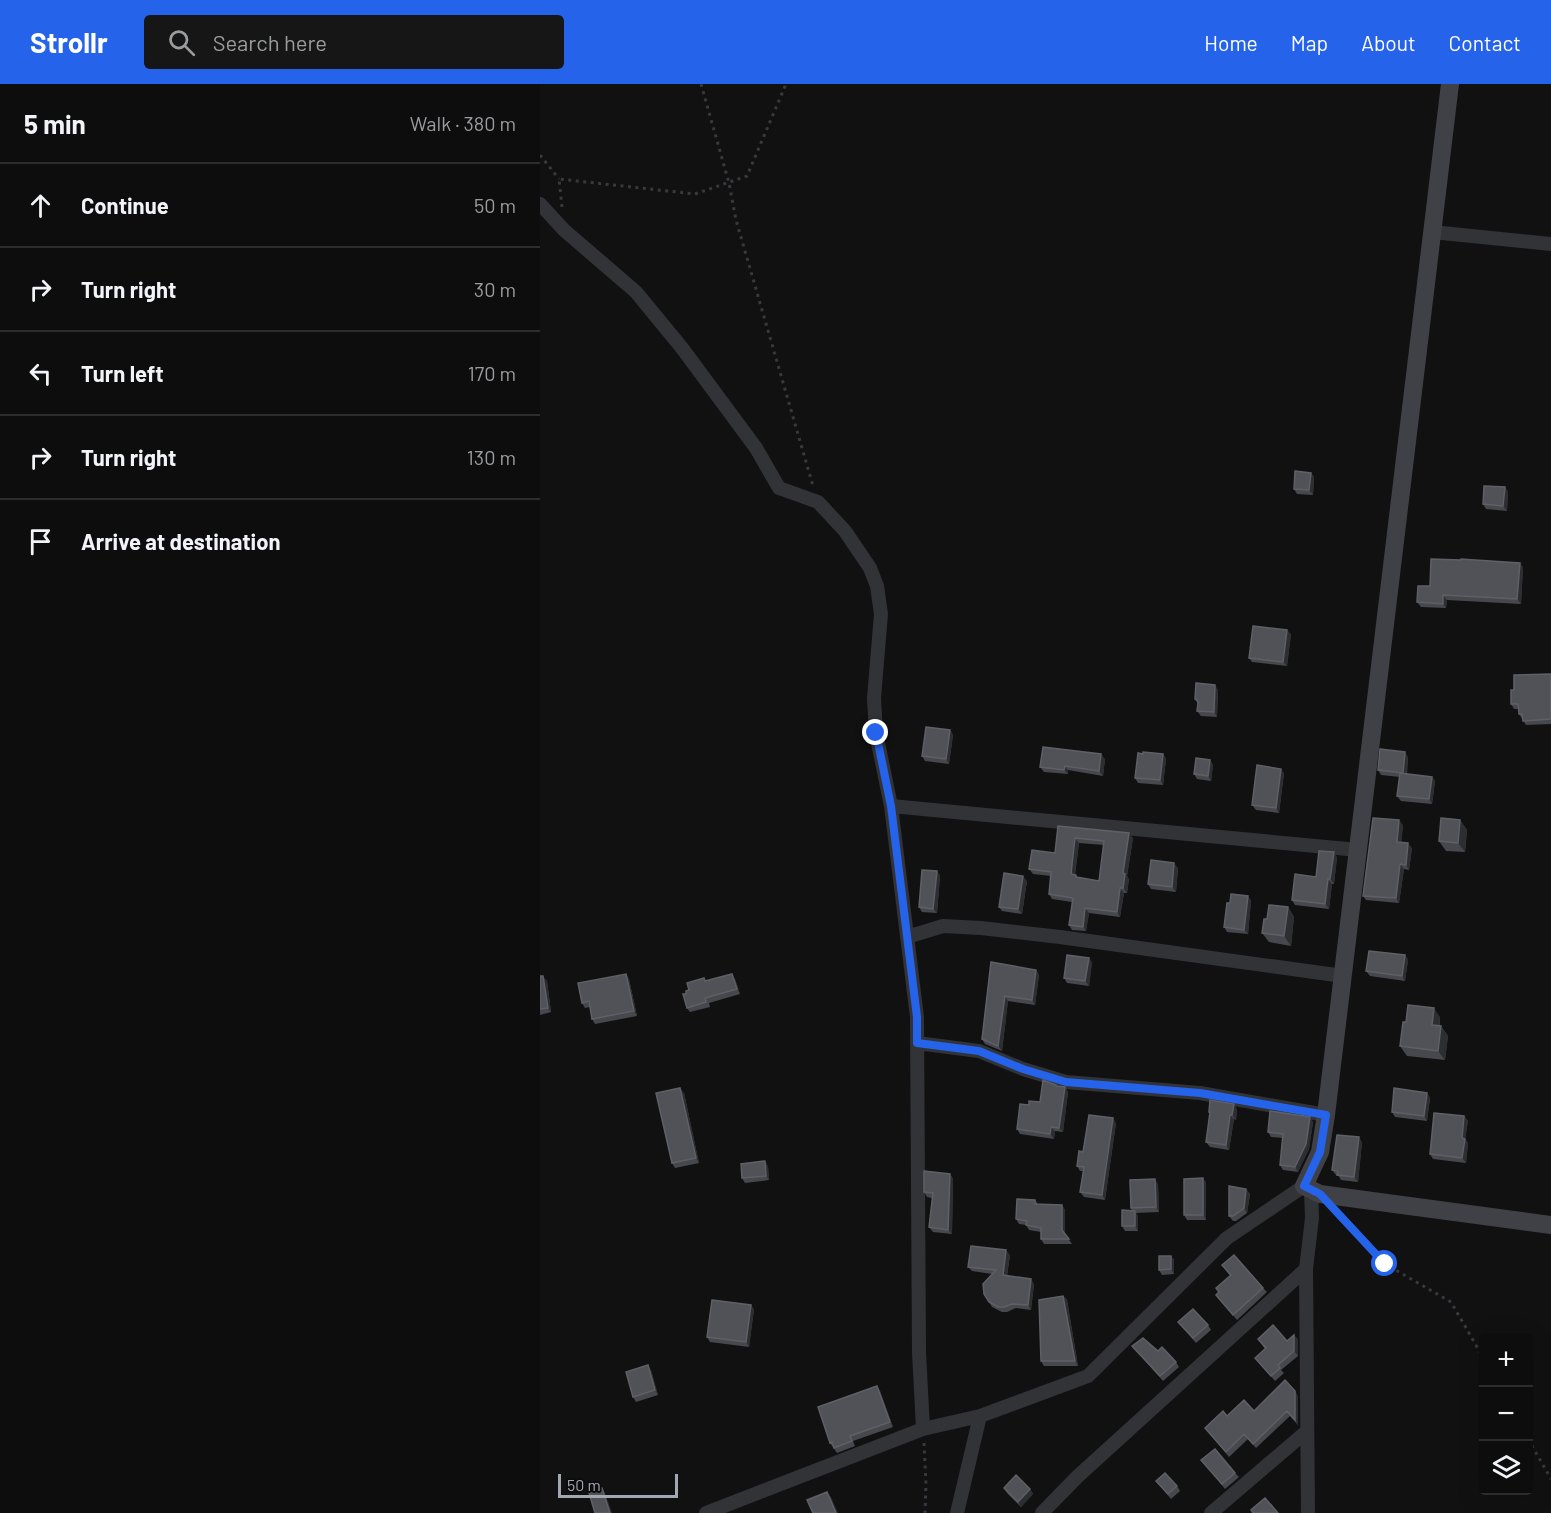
<!DOCTYPE html>
<meta charset="utf-8">
<style>
body{margin:0;font-family:Barlow,sans-serif;background:#161617;color:#f1f3f6}
.controls{position:absolute;right:18px;bottom:18px;display:grid;overflow:hidden;border-radius:6px;box-shadow:0 6px 24px #0002}
.controls button{width:54px;height:54px;display:grid;place-items:center;padding:0;border:0;border-bottom:2px solid #2d2d2e;background:#0d0d0e;color:#f1f3f6;font:30px sans-serif}
.scale{position:absolute;left:18px;bottom:15px;width:120px;box-sizing:border-box;padding-left:6px;border:3px solid #a3a7b2;border-top:0;font-size:16px;line-height:21px;white-space:nowrap;color:#a3a7b2;-webkit-text-stroke:4px #0c0c0d;paint-order:stroke}
.stop{position:absolute;width:18px;height:18px;margin:-14px;border:4px solid #2563eb;border-radius:50%;background:#fff}
.stop.end{background:#2563eb;border-color:#fff;box-shadow:0 2px 6px #0008}
.list{margin:0;padding:0;list-style:none}
h2{display:flex;justify-content:space-between;align-items:center;height:78px;margin:0;padding:0 24px;font-size:26px}
h2 small{font-size:20px;font-weight:400;color:#9a9c9e}
.list li{display:grid;grid-template-columns:39px 1fr auto;gap:18px;align-items:center;box-sizing:border-box;height:84px;padding:0 24px;border-top:2px solid #2d2d2e}
.list b{display:block;font-size:22px;white-space:nowrap}
.list em{font-size:20px;font-style:normal;color:#9a9c9e}
.icon{flex:none;width:33px;height:33px;fill:none;stroke:currentColor;stroke-width:2;stroke-linecap:round;stroke-linejoin:round}
.map{position:relative;flex:none;width:1011px;height:1429px;overflow:hidden}
header{display:flex;align-items:center;gap:36px;box-sizing:border-box;height:84px;padding:0 30px;background:#2563eb;color:#fff}
header strong{font-size:28px}
nav{display:flex;gap:33px;margin-inline-start:auto;font-size:21px}
.search{width:420px;height:54px;background:#161617;display:flex;align-items:center;gap:15px;box-sizing:border-box;padding:0 21px;border-radius:6px;color:#9a9c9e;font-size:22px}
main{display:flex}
aside{flex:1;background:#0d0d0e}
.map>svg:first-child{display:block}
.lines{fill:none;stroke-linecap:round;stroke-linejoin:round}
.path{stroke:#38393e;stroke-width:3;stroke-dasharray:3 4.5;stroke-linecap:butt}
.street{stroke:#323337;stroke-width:14}
.secondary{stroke:#404147;stroke-width:18}
.wall{fill:#47484d;fill-rule:evenodd}
.shaded-wall{fill:#2d2e31}
.building{fill:#515258;stroke:#5e6066;stroke-width:1.5;fill-rule:evenodd}
.route{stroke:#2563eb;stroke-width:8}
</style>
<header>
<strong>Strollr</strong>
<div class="search"><svg class="icon" aria-label="search" viewBox="0 0 24 24"><circle cx="10" cy="10" r="6"/><path d="M15 15l6 6"/></svg>Search here</div>
<nav><a>Home</a><a>Map</a><a>About</a><a>Contact</a></nav>
</header>
<main>
<aside>
<h2>5 min<small>Walk · 380 m</small></h2>
<ul class="list">
<li><svg class="icon" aria-label="ahead" viewBox="0 0 24 24"><path d="M12 20V5M6 11l6-6 6 6"/></svg><div><b>Continue</b></div><em>50 m</em></li>
<li><svg class="icon" aria-label="right" viewBox="0 0 24 24"><path d="M7 20v-9h11M14 6l5 5-5 5"/></svg><div><b>Turn right</b></div><em>30 m</em></li>
<li><svg class="icon" aria-label="left" viewBox="0 0 24 24"><path d="M17 20v-9H6M10 6l-5 5 5 5"/></svg><div><b>Turn left</b></div><em>170 m</em></li>
<li><svg class="icon" aria-label="right" viewBox="0 0 24 24"><path d="M7 20v-9h11M14 6l5 5-5 5"/></svg><div><b>Turn right</b></div><em>130 m</em></li>
<li><svg class="icon" aria-label="arrive" viewBox="0 0 24 24"><path d="M6 21V4h12l-3 4 3 4H6"/></svg><div><b>Arrive at destination</b></div></li>
</ul>
</aside>
<div class="map">
<svg width="1011" height="1429" viewBox="0 0 1011 1429">
<rect width="100%" height="100%" fill="#111112"/>
<g class="lines">
<!-- path -->
<path class="path" d="M 161,0 L 189,99 L 196,136 L 273,402
M 0,71 L 19,95
M 22,123 L 19,95 L 155,110 L 207,92 L 246,0
M 798,1129 L 845,1180 L 911,1218 L 944,1275
M 988,1355 L 1011,1395
M 384,1359 L 386,1399 L 385,1429"/>
<!-- street -->
<path class="street" d="M 0,120 L 24,146 L 96,208 L 142,264 L 216,364 L 239,404 L 278,418 L 305,447 L 330,484 L 337,502 L 341,530 L 334,614 L 336,649 L 351,722 L 377,933 L 379,1268 L 383,1345
M 892,148 L 1011,160
M 351,722 L 818,766
M 367,853 L 403,842 L 441,844 L 520,853 L 803,892
M 377,959 L 439,967 L 483,985 L 526,998 L 660,1009 L 786,1031
M 166,1429 L 383,1345 L 440,1332 L 548,1292 L 687,1154 L 764,1102
M 417,1429 L 440,1332
M 502,1429 L 537,1393 L 766,1185
M 671,1429 L 767,1347
M 768,1429 L 766,1185 L 772,1134 L 771,1106"/>
<!-- secondary -->
<path class="secondary" d="M 910,0 L 786,1031 L 780,1068 L 764,1102 L 780,1110 L 1011,1141"/>
</g>
<!-- wall -->
<path class="wall" d="M 771,389 L 774,393 L 773,411 L 757,410 L 754,405 Z
M 965,403 L 968,408 L 967,427 L 946,425 L 943,420 Z
M 980,479 L 983,484 L 981,520 L 907,516 L 906,524 L 881,523 L 877,518 L 890,502 Z
M 751,550 L 747,582 L 712,578 L 709,574 Z
M 1011,590 L 1011,640 L 986,641 L 979,630 L 979,625 L 974,625 L 971,620 L 974,606 Z
M 678,606 L 677,633 L 661,632 L 657,627 L 658,620 L 655,615 Z
M 410,646 L 413,651 L 409,680 L 385,677 L 382,672 Z
M 623,670 L 626,675 L 623,701 L 598,699 L 595,694 Z
M 868,673 L 867,690 L 892,693 L 895,697 L 892,720 L 861,717 L 857,712 L 860,693 L 841,691 L 838,686 Z
M 565,675 L 563,692 L 528,686 L 528,690 L 504,688 L 500,683 Z
M 670,676 L 673,681 L 671,697 L 657,695 L 654,690 Z
M 744,689 L 739,729 L 716,726 L 712,721 Z
M 920,736 L 927,746 L 925,768 L 906,767 L 899,757 Z
M 863,741 L 861,759 L 872,764 L 869,786 L 864,785 L 859,819 L 826,816 L 823,812 Z
M 518,742 L 593,754 L 587,792 L 589,795 L 587,809 L 584,809 L 580,833 L 549,829 L 546,847 L 532,846 L 529,841 L 532,818 L 512,815 L 509,810 L 511,792 L 493,790 L 489,785 L 515,769 ZM 539,759 L 564,761 L 559,797 L 537,793 L 535,791 Z
M 797,773 L 794,800 L 792,800 L 789,825 L 755,821 L 752,816 Z
M 638,784 L 636,808 L 611,805 L 608,800 Z
M 397,787 L 400,792 L 397,829 L 382,828 L 379,823 Z
M 487,797 L 482,830 L 462,827 L 459,823 Z
M 708,812 L 711,817 L 708,850 L 687,848 L 684,843 L 690,819 Z
M 748,823 L 754,833 L 751,862 L 729,858 L 722,849 L 727,835 Z
M 865,871 L 868,876 L 865,897 L 830,892 L 826,887 Z
M 451,878 L 496,886 L 499,891 L 495,921 L 468,917 L 462,967 L 445,960 L 442,955 Z
M 552,878 L 549,902 L 527,899 L 524,894 Z
M 86,890 L 89,895 L 97,932 L 55,940 L 52,935 L 50,923 L 45,924 L 42,919 Z
M 0,892 L 7,897 L 11,928 L 0,931 Z
M 164,894 L 166,897 L 195,895 L 200,910 L 169,919 L 170,923 L 150,928 L 147,924 L 146,910 Z
M 900,933 L 900,942 L 901,942 L 908,952 L 905,976 L 867,972 L 860,962 L 866,938 Z
M 516,1001 L 518,1003 L 525,1003 L 528,1008 L 523,1048 L 515,1047 L 514,1055 L 480,1050 L 477,1045 L 489,1021 L 500,1018 Z
M 144,1009 L 159,1079 L 135,1084 L 132,1079 Z
M 887,1009 L 890,1014 L 887,1037 L 855,1033 L 852,1028 Z
M 697,1025 L 696,1036 L 694,1035 L 689,1066 L 670,1063 L 666,1058 L 670,1030 L 669,1028 Z
M 924,1032 L 928,1037 L 925,1055 L 928,1059 L 926,1079 L 893,1075 L 890,1070 Z
M 770,1033 L 773,1038 L 769,1065 L 758,1088 L 743,1086 L 740,1081 L 743,1054 L 731,1053 L 728,1048 Z
M 576,1039 L 565,1116 L 544,1113 L 540,1108 L 544,1087 L 540,1087 L 537,1082 Z
M 822,1058 L 818,1098 L 801,1096 L 798,1091 L 796,1091 L 792,1086 Z
M 228,1082 L 229,1096 L 205,1099 L 202,1094 Z
M 410,1090 L 413,1095 L 412,1150 L 393,1148 L 389,1143 L 392,1114 L 387,1113 L 384,1108 Z
M 663,1094 L 666,1099 L 666,1136 L 647,1136 L 644,1131 Z
M 618,1100 L 619,1128 L 596,1129 L 598,1132 L 598,1147 L 585,1147 L 582,1142 L 592,1127 L 591,1124 Z
M 706,1105 L 710,1110 L 707,1129 L 696,1137 L 693,1137 L 689,1132 Z
M 495,1116 L 498,1120 L 522,1121 L 525,1126 L 525,1150 L 532,1160 L 504,1160 L 501,1155 L 501,1148 L 489,1146 L 486,1141 L 479,1140 L 476,1135 Z
M 470,1171 L 467,1192 L 494,1200 L 491,1226 L 476,1224 L 467,1228 L 462,1228 L 452,1223 L 444,1210 L 452,1190 L 432,1187 L 428,1183 Z
M 631,1172 L 634,1176 L 634,1190 L 622,1191 L 619,1186 Z
M 682,1181 L 723,1204 L 727,1208 L 697,1236 L 676,1211 L 679,1208 L 676,1204 L 690,1192 Z
M 523,1212 L 527,1216 L 538,1282 L 504,1282 L 501,1277 Z
M 214,1225 L 209,1263 L 170,1258 L 167,1253 Z
M 638,1238 L 668,1241 L 671,1246 L 656,1259 Z
M 718,1255 L 747,1257 L 758,1255 L 758,1272 L 741,1286 L 744,1289 L 735,1297 L 715,1274 L 725,1265 Z
M 592,1262 L 618,1267 L 636,1278 L 639,1283 L 623,1297 Z
M 111,1286 L 118,1311 L 96,1318 L 93,1313 Z
M 337,1302 L 340,1307 L 353,1343 L 313,1357 L 315,1362 L 297,1369 L 290,1359 Z
M 758,1312 L 758,1341 L 750,1332 L 716,1364 L 708,1355 L 689,1373 L 665,1344 L 687,1332 L 714,1327 Z
M 661,1376 L 695,1389 L 699,1393 L 685,1405 Z
M 616,1397 L 637,1402 L 640,1407 L 631,1415 Z
M 464,1404 L 490,1405 L 493,1410 L 481,1423 L 467,1409 Z"/>
<!-- shaded-wall -->
<path class="shaded-wall" d="M 771,389 L 774,393 L 773,411 L 769,406 Z
M 965,403 L 968,408 L 967,427 L 963,422 Z
M 980,479 L 983,484 L 981,520 L 977,515 Z
M 903,511 L 907,516 L 906,524 L 903,520 Z
M 747,546 L 751,550 L 747,582 L 743,578 Z
M 675,601 L 678,606 L 677,633 L 674,628 Z
M 410,646 L 413,651 L 409,680 L 406,675 Z
M 865,668 L 868,673 L 866,694 L 863,689 Z
M 561,670 L 565,675 L 563,692 L 559,687 Z
M 623,670 L 626,675 L 623,701 L 620,696 Z
M 670,676 L 673,681 L 671,697 L 668,692 Z
M 525,682 L 528,686 L 528,690 L 524,686 Z
M 741,685 L 744,689 L 739,729 L 736,724 Z
M 892,693 L 895,697 L 892,720 L 889,715 Z
M 859,736 L 863,741 L 861,763 L 857,758 Z
M 920,736 L 927,746 L 925,768 L 918,759 Z
M 589,749 L 593,754 L 587,792 L 589,795 L 587,809 L 583,804 L 583,789 Z
M 535,754 L 539,759 L 534,795 L 531,790 Z
M 868,759 L 872,764 L 869,786 L 866,781 Z
M 794,768 L 797,773 L 794,800 L 790,795 Z
M 634,779 L 638,784 L 636,808 L 632,803 Z
M 860,780 L 864,785 L 859,819 L 856,814 Z
M 397,787 L 400,792 L 397,829 L 393,825 Z
M 483,792 L 487,797 L 482,830 L 478,825 Z
M 788,795 L 792,800 L 789,825 L 785,820 Z
M 580,804 L 584,809 L 580,833 L 577,828 Z
M 708,812 L 711,817 L 708,850 L 704,846 Z
M 748,823 L 754,833 L 751,862 L 744,852 Z
M 545,824 L 549,829 L 546,847 L 543,843 Z
M 865,871 L 868,876 L 865,897 L 862,892 Z
M 549,874 L 552,878 L 549,902 L 545,897 Z
M 496,886 L 499,891 L 495,921 L 492,916 Z
M 86,890 L 89,895 L 97,932 L 94,927 Z
M 192,890 L 195,895 L 200,910 L 197,905 Z
M 3,892 L 7,897 L 11,928 L 8,924 Z
M 465,912 L 468,917 L 462,967 L 458,962 Z
M 894,924 L 900,933 L 899,951 L 892,941 Z
M 901,942 L 908,952 L 905,976 L 898,967 Z
M 525,1003 L 528,1008 L 523,1048 L 519,1044 Z
M 140,1004 L 144,1009 L 159,1079 L 156,1074 Z
M 887,1009 L 890,1014 L 887,1037 L 884,1032 Z
M 694,1020 L 697,1025 L 696,1036 L 692,1031 Z
M 690,1031 L 694,1035 L 689,1066 L 686,1061 Z
M 924,1032 L 928,1037 L 925,1055 L 928,1059 L 926,1079 L 922,1074 L 922,1054 Z
M 770,1033 L 773,1038 L 769,1065 L 758,1088 L 755,1083 Z
M 573,1034 L 576,1039 L 565,1116 L 562,1111 Z
M 511,1043 L 515,1047 L 514,1055 L 510,1050 Z
M 819,1053 L 822,1058 L 818,1098 L 814,1093 Z
M 225,1077 L 228,1082 L 229,1096 L 226,1092 Z
M 410,1090 L 413,1095 L 412,1150 L 408,1146 Z
M 663,1094 L 666,1099 L 666,1136 L 663,1131 Z
M 615,1095 L 618,1100 L 619,1128 L 616,1123 Z
M 706,1105 L 710,1110 L 707,1129 L 704,1124 Z
M 522,1121 L 525,1126 L 525,1151 L 522,1146 Z
M 595,1127 L 598,1132 L 598,1147 L 595,1142 Z
M 466,1166 L 470,1171 L 466,1196 L 463,1191 Z
M 631,1172 L 634,1176 L 634,1190 L 631,1185 Z
M 491,1195 L 494,1200 L 491,1226 L 488,1221 Z
M 523,1212 L 527,1216 L 538,1282 L 535,1277 Z
M 211,1221 L 214,1225 L 209,1263 L 206,1258 Z
M 754,1251 L 758,1255 L 758,1272 L 754,1267 Z
M 108,1281 L 111,1286 L 118,1311 L 115,1306 Z
M 337,1302 L 340,1307 L 353,1343 L 350,1338 Z
M 755,1307 L 758,1312 L 758,1341 L 755,1336 Z
M 62,1404 L 65,1409 L 72,1429 L 70,1429 Z
M 490,1405 L 493,1410 L 481,1423 L 478,1418 Z
M 287,1408 L 291,1413 L 298,1429 L 296,1429 Z"/>
<!-- building -->
<path class="building" d="M 755,387 L 771,389 L 769,406 L 754,405 Z
M 944,402 L 965,403 L 963,422 L 943,420 Z
M 891,475 L 921,476 L 921,475 L 980,479 L 977,515 L 903,511 L 903,520 L 877,518 L 878,502 L 890,502 Z
M 713,542 L 747,546 L 743,578 L 709,574 Z
M 1011,590 L 1011,635 L 983,637 L 982,630 L 979,630 L 978,620 L 971,620 L 971,606 L 974,606 L 974,591 Z
M 656,599 L 675,601 L 674,628 L 657,627 L 658,619 L 657,616 L 655,615 Z
M 386,643 L 410,646 L 406,675 L 382,672 Z
M 503,663 L 561,670 L 559,687 L 525,682 L 524,686 L 500,683 Z
M 840,665 L 865,668 L 863,689 L 838,686 Z
M 603,668 L 623,670 L 620,696 L 595,694 L 598,669 L 603,670 Z
M 656,674 L 670,676 L 668,692 L 654,690 Z
M 717,681 L 741,685 L 736,724 L 712,721 Z
M 860,689 L 892,693 L 889,715 L 857,712 Z
M 833,734 L 859,736 L 857,758 L 868,759 L 866,781 L 860,780 L 856,814 L 823,812 Z
M 901,734 L 920,736 L 918,759 L 899,757 Z
M 518,742 L 589,749 L 583,789 L 585,790 L 583,804 L 580,804 L 577,828 L 545,824 L 543,843 L 529,841 L 533,814 L 509,810 L 511,788 L 489,785 L 492,766 L 515,769 ZM 535,754 L 564,757 L 559,797 L 536,793 L 536,791 L 531,790 Z
M 779,767 L 794,768 L 790,795 L 788,795 L 785,820 L 752,816 L 755,790 L 776,793 Z
M 611,776 L 634,779 L 632,803 L 608,800 Z
M 382,786 L 397,787 L 393,825 L 379,823 Z
M 464,789 L 483,792 L 478,825 L 459,823 Z
M 691,810 L 708,812 L 704,846 L 684,843 L 687,819 L 690,819 Z
M 729,821 L 748,823 L 744,852 L 722,849 L 724,835 L 727,835 Z
M 829,867 L 865,871 L 862,892 L 826,887 Z
M 527,871 L 549,874 L 545,897 L 524,894 Z
M 451,878 L 496,886 L 492,916 L 465,912 L 458,962 L 442,955 Z
M 86,890 L 94,927 L 52,935 L 49,917 L 42,919 L 38,899 Z
M 192,890 L 197,905 L 165,914 L 166,918 L 147,924 L 143,910 L 146,910 L 146,907 L 149,906 L 147,899 L 164,894 L 165,897 Z
M 0,892 L 3,892 L 8,924 L 0,925 Z
M 868,921 L 894,924 L 892,941 L 901,942 L 898,967 L 860,962 L 863,938 L 866,938 Z
M 503,996 L 516,1001 L 516,1002 L 525,1003 L 519,1044 L 511,1043 L 510,1050 L 477,1045 L 480,1020 L 489,1021 L 489,1017 L 500,1018 Z
M 140,1004 L 156,1074 L 132,1079 L 116,1009 Z
M 854,1004 L 887,1009 L 884,1032 L 852,1028 Z
M 670,1016 L 694,1020 L 692,1031 L 690,1031 L 686,1061 L 666,1058 L 670,1028 L 669,1028 Z
M 730,1027 L 770,1033 L 766,1060 L 755,1083 L 740,1081 L 743,1050 L 728,1048 Z
M 894,1029 L 924,1032 L 922,1054 L 925,1055 L 922,1074 L 890,1070 Z
M 549,1031 L 573,1034 L 562,1111 L 540,1108 L 544,1083 L 537,1082 L 539,1067 L 543,1068 Z
M 797,1051 L 819,1053 L 814,1093 L 797,1091 L 798,1087 L 792,1086 Z
M 225,1077 L 226,1092 L 202,1094 L 201,1080 Z
M 384,1087 L 410,1090 L 408,1146 L 389,1143 L 393,1109 L 384,1108 Z
M 663,1094 L 663,1131 L 644,1131 L 644,1095 Z
M 615,1095 L 616,1123 L 591,1124 L 590,1096 Z
M 689,1102 L 706,1105 L 704,1124 L 693,1132 L 689,1132 Z
M 477,1115 L 495,1116 L 495,1120 L 522,1121 L 522,1146 L 529,1155 L 501,1155 L 501,1144 L 486,1141 L 487,1137 L 476,1135 Z
M 582,1126 L 595,1127 L 595,1142 L 582,1142 Z
M 431,1162 L 466,1166 L 463,1191 L 491,1195 L 488,1221 L 472,1220 L 464,1223 L 458,1223 L 449,1218 L 444,1210 L 443,1200 L 456,1186 L 428,1183 Z
M 694,1171 L 723,1204 L 693,1231 L 676,1211 L 679,1208 L 676,1204 L 691,1191 L 682,1181 Z
M 619,1172 L 631,1172 L 631,1185 L 619,1186 Z
M 523,1212 L 535,1277 L 501,1277 L 499,1216 Z
M 172,1216 L 211,1221 L 206,1258 L 167,1253 Z
M 653,1225 L 668,1241 L 653,1254 L 638,1238 Z
M 733,1241 L 747,1257 L 754,1251 L 754,1267 L 738,1281 L 740,1284 L 731,1292 L 715,1274 L 726,1264 L 718,1255 Z
M 603,1254 L 618,1267 L 622,1263 L 636,1278 L 620,1292 L 592,1262 Z
M 108,1281 L 115,1306 L 93,1313 L 86,1288 Z
M 745,1296 L 755,1307 L 755,1336 L 747,1327 L 713,1360 L 704,1350 L 686,1368 L 665,1344 L 683,1327 L 687,1332 L 704,1316 L 714,1327 Z
M 337,1302 L 350,1338 L 310,1352 L 312,1357 L 294,1364 L 292,1358 L 290,1359 L 278,1323 Z
M 675,1365 L 695,1389 L 682,1400 L 661,1376 Z
M 625,1389 L 637,1402 L 628,1410 L 616,1397 Z
M 476,1391 L 490,1405 L 478,1418 L 464,1404 Z
M 62,1404 L 70,1429 L 55,1429 L 49,1409 Z
M 287,1408 L 296,1429 L 273,1429 L 267,1416 Z
M 725,1414 L 738,1429 L 713,1429 L 711,1426 Z"/>
<g class="lines">
<!-- route -->
<path class="route" d="M 336,649 L 351,722 L 377,933 L 377,959 L 439,967 L 483,985 L 526,998 L 660,1009 L 786,1031 L 780,1068 L 764,1102 L 780,1110 L 845,1180"/>
</g>
</svg>
<div class="controls">
<button>+</button>
<button>−</button>
<button><svg class="icon" aria-label="layers" viewBox="0 0 24 24"><path d="M12 4l9 5-9 5-9-5zM3 14l9 5 9-5"/></svg></button>
</div>
<div class="scale">50 m</div>
<div class="stop" style="left:845px;top:1180px"></div>
<div class="stop end" style="left:336px;top:649px"></div>
</div>
</main>
